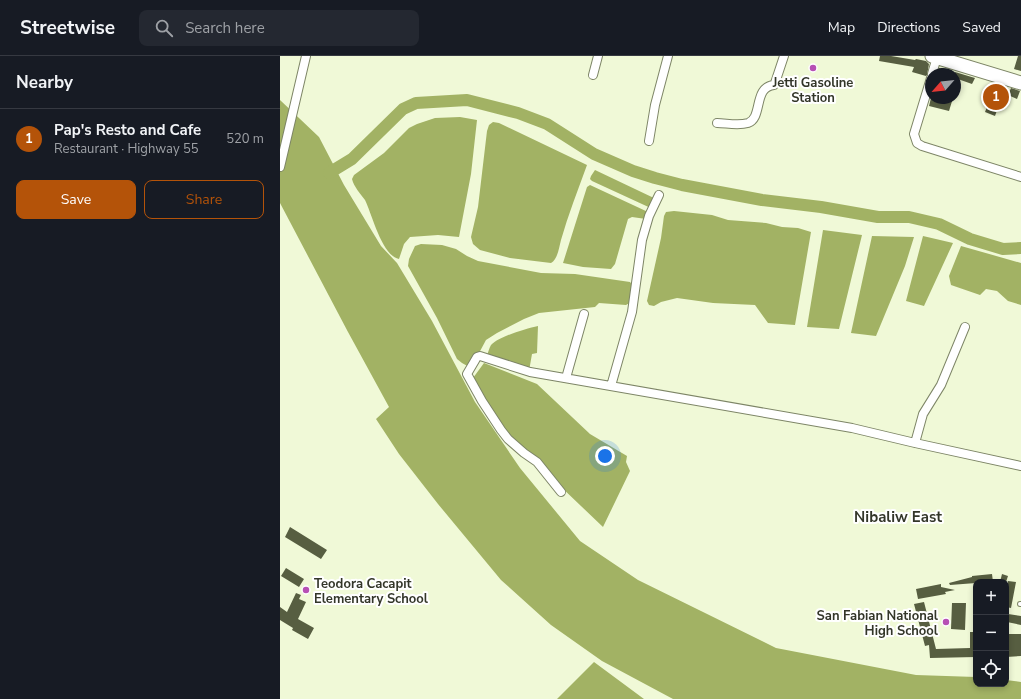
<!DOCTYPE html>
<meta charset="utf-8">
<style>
body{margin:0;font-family:"Nunito Sans",sans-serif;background:#242831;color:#f1f3f6}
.controls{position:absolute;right:12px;bottom:12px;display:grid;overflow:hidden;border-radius:8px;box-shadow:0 2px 6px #0003}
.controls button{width:36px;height:36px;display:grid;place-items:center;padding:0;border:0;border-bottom:1px solid #363941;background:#171b24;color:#f1f3f6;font:20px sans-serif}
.compass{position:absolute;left:645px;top:12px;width:36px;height:36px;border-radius:50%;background:#171b24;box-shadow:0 2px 6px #0003;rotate:242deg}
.you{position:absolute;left:325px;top:400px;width:14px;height:14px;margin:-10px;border:3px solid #fff;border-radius:50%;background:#1a73e8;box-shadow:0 0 0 6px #1a73e833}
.badge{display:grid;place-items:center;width:26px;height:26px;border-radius:50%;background:#b45309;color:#fff;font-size:13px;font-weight:700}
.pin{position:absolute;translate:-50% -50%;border:2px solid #fff;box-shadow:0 1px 4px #0006}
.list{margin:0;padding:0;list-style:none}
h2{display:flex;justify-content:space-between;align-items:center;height:52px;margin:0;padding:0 16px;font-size:17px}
h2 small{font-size:13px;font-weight:400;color:#9ea1a6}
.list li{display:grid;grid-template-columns:26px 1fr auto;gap:12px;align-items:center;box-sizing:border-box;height:60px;padding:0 16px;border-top:1px solid #363941}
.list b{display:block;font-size:15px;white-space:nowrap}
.list p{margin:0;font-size:13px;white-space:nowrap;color:#9ea1a6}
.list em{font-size:13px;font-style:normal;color:#9ea1a6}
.actions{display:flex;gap:8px;padding:12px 16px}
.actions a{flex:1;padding:9px 0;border:1px solid #b45309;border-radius:8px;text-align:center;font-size:14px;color:#b45309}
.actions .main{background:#b45309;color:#fff}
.icon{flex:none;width:22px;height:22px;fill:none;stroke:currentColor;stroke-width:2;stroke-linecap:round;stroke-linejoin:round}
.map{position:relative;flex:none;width:741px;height:643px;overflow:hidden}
header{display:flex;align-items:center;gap:24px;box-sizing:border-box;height:56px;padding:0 20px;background:#171b24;border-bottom:1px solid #363941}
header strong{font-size:19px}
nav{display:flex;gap:22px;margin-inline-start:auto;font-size:14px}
.search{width:280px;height:36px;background:#242831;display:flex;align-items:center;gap:10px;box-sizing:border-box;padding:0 14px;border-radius:8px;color:#9ea1a6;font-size:15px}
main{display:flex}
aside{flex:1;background:#171b24}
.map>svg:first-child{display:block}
.water{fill:#a2b264}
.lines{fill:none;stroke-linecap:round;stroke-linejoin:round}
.river{stroke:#a2b264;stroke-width:12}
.building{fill:#575e41}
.service-casing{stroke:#7d8566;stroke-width:6}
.minor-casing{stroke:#7d8566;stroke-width:10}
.trunk-casing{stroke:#7d8566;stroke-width:15}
.service{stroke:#fff;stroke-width:4}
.minor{stroke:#fff;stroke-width:8}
.trunk{stroke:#fff;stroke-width:13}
.poi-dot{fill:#b750b4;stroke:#fff;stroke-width:1.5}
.labels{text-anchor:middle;stroke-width:4;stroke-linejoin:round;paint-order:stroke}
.poi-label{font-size:13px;font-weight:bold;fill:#333629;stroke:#fff}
.quarter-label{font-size:15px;font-weight:bold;fill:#333629;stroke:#fff}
</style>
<header>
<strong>Streetwise</strong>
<div class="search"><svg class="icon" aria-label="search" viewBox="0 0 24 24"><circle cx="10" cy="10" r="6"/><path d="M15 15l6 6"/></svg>Search here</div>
<nav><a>Map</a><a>Directions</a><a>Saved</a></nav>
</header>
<main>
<aside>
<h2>Nearby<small></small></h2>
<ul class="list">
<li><span class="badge">1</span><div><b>Pap's Resto and Cafe</b><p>Restaurant · Highway 55</p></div><em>520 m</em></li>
</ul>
<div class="actions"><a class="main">Save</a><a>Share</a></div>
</aside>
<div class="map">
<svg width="741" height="643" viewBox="0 0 741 643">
<rect width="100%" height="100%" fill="#f0f9d7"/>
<!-- water -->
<path class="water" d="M 0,44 L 39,81 L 64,129 L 101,190 L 117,207 L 152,265 L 195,346 L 240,412 L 300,485 L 358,524 L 496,592 L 636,619 L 696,621 L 696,628 L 726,628 L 726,624 L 741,626 L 741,643 L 393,643 L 322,605 L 271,569 L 221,524 L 158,448 L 119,398 L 96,363 L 109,351 L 68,276 L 0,147 Z
M 180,61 L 197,64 L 191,118 L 179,181 L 158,179 L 130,181 L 124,188 L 119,203 C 102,200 92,158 85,144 C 80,137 74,131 72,123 L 74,119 L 104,97 L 129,72 L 137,68 L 155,62 Z
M 213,66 L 219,67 L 307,109 C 298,134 288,159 281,184 C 279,191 278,203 271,207 L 230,202 L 200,194 L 193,188 L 191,181 L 198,151 L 207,75 L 209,69 Z
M 315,114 L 376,143 L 378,144 L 378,152 L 375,154 L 312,125 L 310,123 L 311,120 Z
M 310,129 L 368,156 L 366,163 L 352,161 L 348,163 L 335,208 L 331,213 L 303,211 L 283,207 L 307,131 Z
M 394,155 L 432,159 L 448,164 L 486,167 L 502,171 L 518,172 L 531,176 L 515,269 L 488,267 L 475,249 L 433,247 L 397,242 L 381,246 L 374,250 L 369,249 L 367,245 L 381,182 L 384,160 L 386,156 Z
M 543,174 L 582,179 L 559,273 L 527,271 Z
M 592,180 L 634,181 L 625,210 L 596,280 L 571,277 Z
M 643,180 L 673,187 L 644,250 L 626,245 Z
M 141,188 L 162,189 L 176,193 L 187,200 L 198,205 L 214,208 L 261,217 L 295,218 L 350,226 L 354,231 L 351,246 L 346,249 L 319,247 L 315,251 L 259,257 L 244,263 L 217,277 L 206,284 L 191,312 L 182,307 L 177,303 L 157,262 L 128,210 L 129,203 L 135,190 Z
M 681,190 L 741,207 L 741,249 L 728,245 L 717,235 L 706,233 L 700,239 L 671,229 L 669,220 Z
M 258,270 L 257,297 L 252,298 L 249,315 L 206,301 C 208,298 209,292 211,289 C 220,280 245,273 258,270 Z
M 204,307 L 257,328 L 310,378 L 347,400 L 346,406 L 350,415 L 323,471 L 235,387 L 224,373 L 193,322 Z
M 314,606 L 364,643 L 277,643 Z"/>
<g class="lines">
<!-- river -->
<path class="river" d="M 49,117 L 72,103 L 123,53 L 136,47 L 187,44 L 238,57 L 267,68 L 314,98 L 353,115 L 375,122 L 402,129 L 482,144 L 541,151 L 598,161 L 629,161 L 659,168 L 690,183 L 723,193 L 741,192"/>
</g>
<!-- building -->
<path class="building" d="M 600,0 L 611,0 L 635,4 L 636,3 L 646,5 L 649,8 L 647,19 L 646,20 L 632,16 L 634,11 L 599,5 Z
M 738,0 L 741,0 L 741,15 L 734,13 Z
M 659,12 L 674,16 L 674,18 L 658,18 Z
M 675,16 L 695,22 L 692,28 L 675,22 Z
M 731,32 L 740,35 L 737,43 L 728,39 Z
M 714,33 L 723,37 L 715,60 L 705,56 Z
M 651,42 L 673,42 L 669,55 L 649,50 Z
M 10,471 L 47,494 L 41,503 L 5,481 Z
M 6,512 L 24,523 L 19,531 L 1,520 Z
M 712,518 L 713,526 L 696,526 L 696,527 L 670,529 L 669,527 L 692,521 L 692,520 Z
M 722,518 L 728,520 L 726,526 L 720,526 Z
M 728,525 L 736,526 L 731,552 L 726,551 Z
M 661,528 L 661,531 L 675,534 L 665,536 L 666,538 L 638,543 L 636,533 Z
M 16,537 L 21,539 L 19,543 L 26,546 L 18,563 L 34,572 L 28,583 L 12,574 L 13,572 L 0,564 L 0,551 L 7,556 Z
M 644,546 L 656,593 L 690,592 L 690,576 L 696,576 L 696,601 L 650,602 L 649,589 L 645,590 L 634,548 Z
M 672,547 L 686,547 L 685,574 L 671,573 Z
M 728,558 L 741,560 L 741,569 L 727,566 Z
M 726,578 L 741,578 L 741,600 L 726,601 Z"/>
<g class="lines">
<!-- service casing -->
<g class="service-casing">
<path id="service" d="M 740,548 L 741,548"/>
</g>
<!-- minor casing -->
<g class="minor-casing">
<path id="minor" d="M 652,18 L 657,1
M 313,19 L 318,0
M 651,22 L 634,78 L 637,87 L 642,90 L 741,121
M 437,67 C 446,67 458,70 468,67 C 483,62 473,31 494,29 L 495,27 L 504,0
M 369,85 L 375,49 L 388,0
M 0,111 L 26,0
M 286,322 L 304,258
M 331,330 L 352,256 L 362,184 L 369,160 L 379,139
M 635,387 L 643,358 L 661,329 L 685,271
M 281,436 L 257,406 L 244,397 L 228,383 L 221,374 L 202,345 L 187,318 L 197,301 L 200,300 L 250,316 L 572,372 L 635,387 L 741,410"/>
</g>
<!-- trunk casing -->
<g class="trunk-casing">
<path id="trunk" d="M 652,0 L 741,27"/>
</g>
<!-- service -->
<use href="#service" class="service"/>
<!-- minor -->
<use href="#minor" class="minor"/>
<!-- trunk -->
<use href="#trunk" class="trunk"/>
</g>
<!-- markers -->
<g class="poi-dot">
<circle cx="533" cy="12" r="4"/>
<circle cx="26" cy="534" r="4"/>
<circle cx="666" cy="566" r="4"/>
</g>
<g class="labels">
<!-- poi labels -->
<g class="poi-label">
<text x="533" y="31">Jetti Gasoline<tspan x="533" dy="15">Station</tspan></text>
<text x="34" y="532" text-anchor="start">Teodora Cacapit<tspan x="34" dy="15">Elementary School</tspan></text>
<text x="658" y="564" text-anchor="end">San Fabian National<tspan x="658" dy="15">High School</tspan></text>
</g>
<!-- quarter labels -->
<g class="quarter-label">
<text x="618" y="466">Nibaliw East</text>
</g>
</g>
</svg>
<div class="controls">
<button>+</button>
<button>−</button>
<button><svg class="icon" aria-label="locate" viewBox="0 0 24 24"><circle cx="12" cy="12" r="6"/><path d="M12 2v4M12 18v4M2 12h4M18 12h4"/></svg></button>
</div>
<svg class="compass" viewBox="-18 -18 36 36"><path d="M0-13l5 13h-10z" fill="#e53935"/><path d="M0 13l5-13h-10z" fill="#9ea1a6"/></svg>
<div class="you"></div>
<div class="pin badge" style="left:716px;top:41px">1</div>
</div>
</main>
